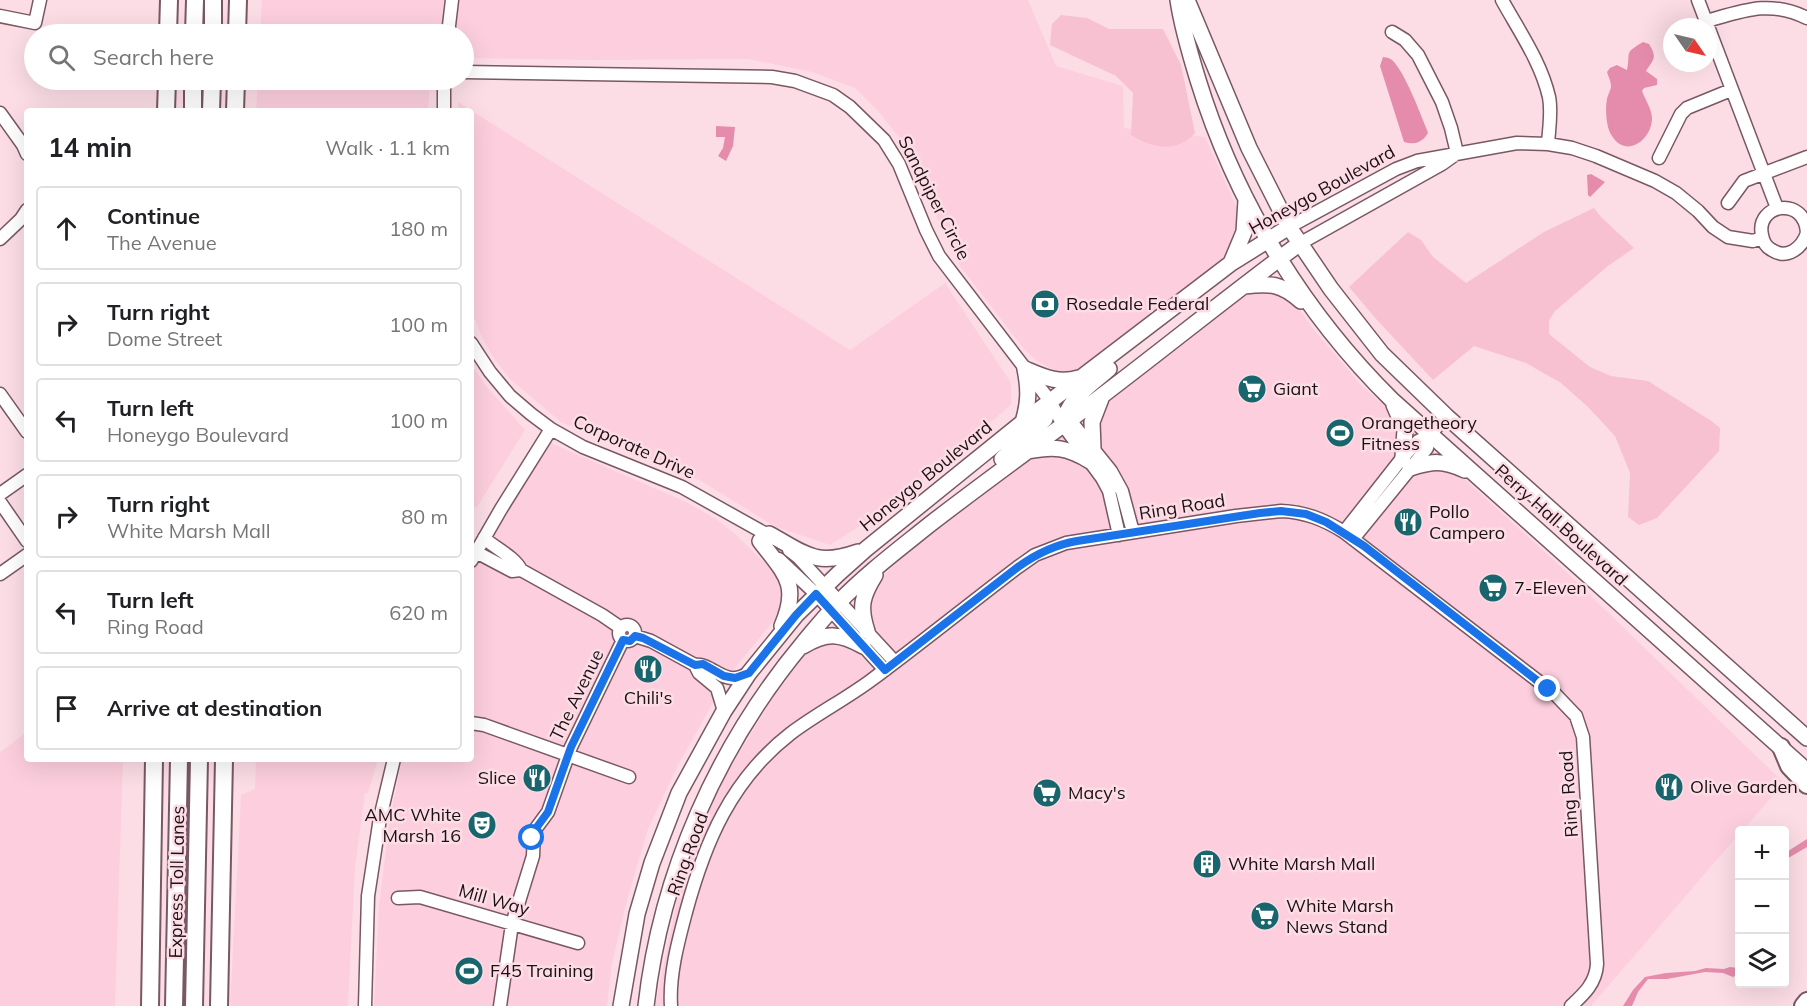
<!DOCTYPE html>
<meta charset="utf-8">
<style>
body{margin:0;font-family:Mulish,sans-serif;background:#f6f6f6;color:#202124}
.controls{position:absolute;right:18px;bottom:18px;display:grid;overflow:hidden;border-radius:6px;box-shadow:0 6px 24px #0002}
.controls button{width:54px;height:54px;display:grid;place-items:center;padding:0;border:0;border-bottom:2px solid #e0e0e0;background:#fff;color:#202124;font:30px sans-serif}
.compass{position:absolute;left:1663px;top:18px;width:54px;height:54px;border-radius:50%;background:#fff;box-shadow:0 6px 24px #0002;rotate:124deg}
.stop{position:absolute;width:18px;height:18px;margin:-14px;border:4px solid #1a73e8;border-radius:50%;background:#fff}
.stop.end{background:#1a73e8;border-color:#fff;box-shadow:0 2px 6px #0008}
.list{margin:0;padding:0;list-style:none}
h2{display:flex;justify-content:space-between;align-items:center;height:78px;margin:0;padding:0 24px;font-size:26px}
h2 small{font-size:20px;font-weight:400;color:#757577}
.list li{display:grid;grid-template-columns:39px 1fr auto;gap:18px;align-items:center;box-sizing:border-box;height:84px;margin:0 12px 12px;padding:0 12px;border:2px solid #e0e0e0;border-radius:6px}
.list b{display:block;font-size:22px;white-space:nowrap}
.list p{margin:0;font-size:20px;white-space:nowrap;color:#757577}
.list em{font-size:20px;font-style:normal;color:#757577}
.icon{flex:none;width:33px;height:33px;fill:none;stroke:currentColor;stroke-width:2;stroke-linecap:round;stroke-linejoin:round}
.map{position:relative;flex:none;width:1807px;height:1006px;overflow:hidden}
.search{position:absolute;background:#fff;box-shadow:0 6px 24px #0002;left:24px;top:24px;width:450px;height:66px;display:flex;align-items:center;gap:15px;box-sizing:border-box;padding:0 21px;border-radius:33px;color:#757577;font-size:22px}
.panel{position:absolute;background:#fff;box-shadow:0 6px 24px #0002;left:24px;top:108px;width:450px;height:654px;border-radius:6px}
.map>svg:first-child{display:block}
.built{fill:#fdcfde}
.green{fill:#f7c1d2}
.water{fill:#e58cac}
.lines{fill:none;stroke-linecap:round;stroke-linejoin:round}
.minor-casing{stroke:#795863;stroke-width:15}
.major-casing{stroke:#795863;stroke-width:18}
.highway-casing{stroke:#795863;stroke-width:20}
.minor{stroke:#fff;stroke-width:12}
.major{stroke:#fff;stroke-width:15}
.highway{stroke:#fff;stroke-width:16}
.route{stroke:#1a73e8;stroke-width:8}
.labels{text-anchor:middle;stroke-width:5;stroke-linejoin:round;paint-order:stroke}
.street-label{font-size:18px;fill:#1d1015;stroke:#fcdde6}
.poi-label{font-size:18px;fill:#1d1015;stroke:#fcdde6;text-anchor:start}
</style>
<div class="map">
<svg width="1807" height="1006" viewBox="0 0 1807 1006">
<rect width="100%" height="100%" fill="#fcdde6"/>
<!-- built -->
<path class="built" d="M 262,0 L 1028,0 L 1056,66 L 1123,86 L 1124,128 L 1205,137 L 1237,208 L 1239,223 L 1237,239 L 1225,257 L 1081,368 L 1059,373 L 1037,361 L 1024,349 L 960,266 L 929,200 L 921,174 L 902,141 L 878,111 L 855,88 L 812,72 L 748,59 L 592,60 L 464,58 L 464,34 L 260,34 Z
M 258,80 L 430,80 L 428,111 L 256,111 Z
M 458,102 L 850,350 L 945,283 L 1011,383 L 1011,405 L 894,504 L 830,545 L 776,527 L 701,481 L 561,422 L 510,379 L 493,357 L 481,335 L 471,309 L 471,111 L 458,111 Z
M 1262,288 L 1293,300 L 1314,330 L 1361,385 L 1558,564 L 1784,783 L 1743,830 L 1740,830 L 1739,834 L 1591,1006 L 655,1006 L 682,876 L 719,786 L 770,702 L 808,650 L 901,558 L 1243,297 Z
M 471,365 L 488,388 L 525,430 L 477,507 L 471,508 Z
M 551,443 L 686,502 L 716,519 L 734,533 L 769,567 L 781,587 L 781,607 L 775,619 L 735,668 L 711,706 L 677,767 L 648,829 L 627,900 L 612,963 L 607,1006 L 374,1006 L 379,905 L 389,824 L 402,759 L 471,759 L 471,575 L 494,532 Z
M 27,732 L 27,759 L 123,759 L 115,1006 L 0,1006 L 0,752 Z
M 256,759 L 378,759 L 368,793 L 365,793 L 355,867 L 348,1006 L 230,1006 L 241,795 L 255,789 Z"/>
<!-- green -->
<path class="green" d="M 1061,15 L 1087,18 L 1109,29 L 1163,29 L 1181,65 L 1195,133 C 1176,154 1153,148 1131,135 L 1133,93 L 1116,76 L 1050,45 L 1052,24 Z
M 1594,208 L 1601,217 L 1634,248 L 1608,266 L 1555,311 L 1549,320 L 1549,334 L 1590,367 L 1611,376 L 1648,381 L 1710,420 L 1720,428 L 1719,451 L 1657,518 L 1639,525 L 1628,517 L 1630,473 L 1615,436 L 1588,407 L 1561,383 L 1526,363 L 1474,346 L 1433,380 L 1377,320 L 1349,287 L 1408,232 L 1421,240 L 1433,257 L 1466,283 L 1544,232 Z"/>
<!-- water -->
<path class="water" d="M 1643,42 L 1649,44 C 1658,58 1653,60 1646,71 L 1657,79 L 1657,85 L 1644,88 L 1642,91 C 1645,99 1652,110 1652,118 C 1652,140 1626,159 1612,136 C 1606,128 1605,109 1607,99 C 1608,94 1611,90 1611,86 C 1611,81 1608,76 1607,72 L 1610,68 L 1617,65 L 1627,70 C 1631,51 1623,54 1643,42 Z
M 1383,57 C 1387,58 1388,57 1392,60 C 1405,72 1420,113 1427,130 L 1428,133 C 1422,143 1414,145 1404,142 L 1380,66 Z
M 716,126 L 735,127 L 733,146 L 726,161 L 718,156 L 723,148 L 725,137 L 716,137 Z
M 1591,174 L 1605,182 L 1590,197 L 1588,195 L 1587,175 Z
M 1807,839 L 1807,847 L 1785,860 L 1785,853 Z
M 1730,967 L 1739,968 L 1739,974 L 1733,977 L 1723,973 L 1705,972 L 1667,979 L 1648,979 L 1638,992 L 1632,1006 L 1623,1006 L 1633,990 L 1645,977 L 1666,973 L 1695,971 L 1706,968 L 1724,969 Z"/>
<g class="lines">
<!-- minor casing -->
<g class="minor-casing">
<path id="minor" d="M 1502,0 C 1519,31 1541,62 1549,97 C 1552,112 1549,128 1548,144
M 1698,0 L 1777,208
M 0,16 L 35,23 L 40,0
M 1707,21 C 1745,10 1770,0 1807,18
M 1392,32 L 1405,40 L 1418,55 L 1442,102 L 1451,128 L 1457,153
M 448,34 L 452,0
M 464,72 L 772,77 L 795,81 L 833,95 L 850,107 L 884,140 L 899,164 L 926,230 L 939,256 L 1050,401 L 1063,425 L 1102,478 L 1109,491 L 1119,535
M 444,111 L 444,80
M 0,113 L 23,145 L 27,154
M 1659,158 L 1681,114 L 1687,108 L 1731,90
M 1728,203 L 1744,181 L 1807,157
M 1289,227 L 1396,169 L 1417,161 L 1517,143 L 1548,144 L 1572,148 L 1596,156 L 1655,181 L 1676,193 L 1698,211 L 1713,227 L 1728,237 L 1753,241 L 1762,238
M 1807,233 C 1805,195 1755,204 1762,235 C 1763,241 1766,247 1772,250 C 1787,260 1802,248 1807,233
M 0,239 L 21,219 L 27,210
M 1299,244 L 1442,164 L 1456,154
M 471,343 L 490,372 L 510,396 L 531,414 L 551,429 L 583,447 L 682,487 L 775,539
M 0,394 L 27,432
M 1065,414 L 1111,471 L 1122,491 L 1133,532
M 0,494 L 27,475
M 0,502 L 27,541
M 1344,532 L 1403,457 L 1418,441 L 1430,435 L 1446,416
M 1353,539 L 1427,448 L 1430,435
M 789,550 L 798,557 L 895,662
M 476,552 L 512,571 L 521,570 C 515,557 495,548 484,538
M 779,559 L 816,594 L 885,670
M 471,561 L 501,509 L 551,429
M 521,570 L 602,615 L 621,628
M 0,574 L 27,555
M619 633a8 8 0 1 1 16 0a8 8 0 1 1-16 0Z
M 635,636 L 651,641 L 695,665 L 699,673 L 717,688 L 724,711
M 695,665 C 710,663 720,680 735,678 C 739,678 745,675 749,673
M 471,723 L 484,725 L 629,777
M 398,898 L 420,897 L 578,943
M 365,1006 L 368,896 L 380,818 L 394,759
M 500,1006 L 512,924 L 533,856 L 534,831 L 548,812 L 571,747 L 623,640
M 671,1006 C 669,975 678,942 686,912 C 705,842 731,780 790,734 C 815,715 844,700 870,681 C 920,644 968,605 1018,567 L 1035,555 L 1066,543 L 1236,516 L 1281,511 C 1305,512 1323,519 1344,532 L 1555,694 L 1576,716 L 1583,737 L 1597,964 C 1596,983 1584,994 1571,1006"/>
</g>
<!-- major casing -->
<g class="major-casing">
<path id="major" d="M 1178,0 C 1182,27 1190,54 1198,80 C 1235,200 1302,311 1392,400 L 1807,771
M 1187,0 L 1249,148 L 1289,227 L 1331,289 L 1382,354 L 1446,416 L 1807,738
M 1231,263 L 1244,232 L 1246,200
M 1244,286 C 1270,283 1281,283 1301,301
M 1025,369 C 1044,377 1058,384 1079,378
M 1394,405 L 1405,430 L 1403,457
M 1023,422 C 1029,402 1029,389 1025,369
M 1063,425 C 1067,399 1091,385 1109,369
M 1093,448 L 1092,422 L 1102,396
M 1028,451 C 1054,446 1067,447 1090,461
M 1002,459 L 1045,419 L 1050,401
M 1410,468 C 1434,461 1442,460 1465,470
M 769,534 C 806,554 815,567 858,552
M 760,541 C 785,574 800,584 782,626
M 867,631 C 859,607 862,596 875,575
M 803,646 C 827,632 839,633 863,646
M 621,1006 L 637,914 L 652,863 L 679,793 L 724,711 L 749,673 L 796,615 L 838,574 L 866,549 L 1023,422 L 1230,264 L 1289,227
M 646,1006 C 661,873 718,745 804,642 C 815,629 826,615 838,603 C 866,574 898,550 929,525 C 973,491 1018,458 1063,425 C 1143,366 1219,303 1299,244"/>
</g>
<!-- highway casing -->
<g class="highway-casing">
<path id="highway" d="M 168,34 L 169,0
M 194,34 L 195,0
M 213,34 L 213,0
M 237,34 L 238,0
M 166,111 L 167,80
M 193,111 L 193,80
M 211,111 L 212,80
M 235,111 L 236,80
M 1781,747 L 1789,766 L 1807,785
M 150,1006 L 154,759
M 174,1006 L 179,759
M 194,1006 L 199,759
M 219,1006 L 224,759
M 1803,1006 L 1807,1001"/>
</g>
<!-- minor -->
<use href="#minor" class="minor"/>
<!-- major -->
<use href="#major" class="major"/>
<!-- highway -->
<use href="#highway" class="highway"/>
</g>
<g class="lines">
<!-- route -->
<path class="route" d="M 532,838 L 534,831 L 548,812 L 571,747 L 623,640 L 630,641 L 635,636 L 643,638 L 695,665 L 703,664 L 724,676 L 735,678 L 749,673 L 796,615 L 816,594 L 885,670 L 1018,567 C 1036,554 1054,545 1077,541 L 1260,513 L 1281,511 L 1306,514 L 1326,522 L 1364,546 L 1548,689"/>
</g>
<!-- icons -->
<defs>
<g id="bank-disc" transform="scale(1.5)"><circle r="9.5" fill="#19656e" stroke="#fcdde6"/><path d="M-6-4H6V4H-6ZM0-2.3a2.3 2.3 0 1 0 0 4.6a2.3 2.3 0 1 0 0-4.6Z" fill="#fff"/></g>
<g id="supermarket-disc" transform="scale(1.5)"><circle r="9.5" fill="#19656e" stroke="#fcdde6"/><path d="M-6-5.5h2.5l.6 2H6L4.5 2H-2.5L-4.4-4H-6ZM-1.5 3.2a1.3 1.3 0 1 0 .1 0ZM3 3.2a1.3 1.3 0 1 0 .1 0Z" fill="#fff"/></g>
<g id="stadium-disc" transform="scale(1.5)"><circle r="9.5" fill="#19656e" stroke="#fcdde6"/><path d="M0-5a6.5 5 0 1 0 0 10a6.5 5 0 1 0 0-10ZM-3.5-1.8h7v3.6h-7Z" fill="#fff"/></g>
<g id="restaurant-disc" transform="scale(1.5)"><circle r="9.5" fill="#19656e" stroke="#fcdde6"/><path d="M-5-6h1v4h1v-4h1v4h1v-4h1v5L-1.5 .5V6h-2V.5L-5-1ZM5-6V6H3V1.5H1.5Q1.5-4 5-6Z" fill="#fff"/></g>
<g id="theatre-disc" transform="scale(1.5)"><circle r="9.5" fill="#19656e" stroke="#fcdde6"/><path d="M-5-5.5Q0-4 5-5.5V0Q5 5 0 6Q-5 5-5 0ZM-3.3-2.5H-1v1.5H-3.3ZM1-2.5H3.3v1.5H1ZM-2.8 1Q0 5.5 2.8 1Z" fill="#fff"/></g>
<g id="building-disc" transform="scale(1.5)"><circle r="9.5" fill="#19656e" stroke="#fcdde6"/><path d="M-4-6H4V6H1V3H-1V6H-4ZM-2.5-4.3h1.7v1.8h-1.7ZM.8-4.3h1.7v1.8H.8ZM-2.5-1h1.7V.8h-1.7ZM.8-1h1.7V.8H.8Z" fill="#fff"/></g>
</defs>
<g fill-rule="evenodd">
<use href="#bank-disc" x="1045" y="304"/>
<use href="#supermarket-disc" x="1252" y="389"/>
<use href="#stadium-disc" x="1340" y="433"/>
<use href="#restaurant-disc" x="1408" y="522"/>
<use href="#supermarket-disc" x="1493" y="588"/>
<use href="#restaurant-disc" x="648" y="669"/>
<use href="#restaurant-disc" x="537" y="778"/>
<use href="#restaurant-disc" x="1669" y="787"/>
<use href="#supermarket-disc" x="1047" y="793"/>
<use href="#theatre-disc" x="482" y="825"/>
<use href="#building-disc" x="1207" y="864"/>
<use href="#supermarket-disc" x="1265" y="916"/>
<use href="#stadium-disc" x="469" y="971"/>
</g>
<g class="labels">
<!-- street labels -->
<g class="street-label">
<text transform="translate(1322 190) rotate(-29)" y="6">Honeygo Boulevard</text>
<text transform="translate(934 198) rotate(63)" y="6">Sandpiper Circle</text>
<text transform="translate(634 447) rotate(24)" y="6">Corporate Drive</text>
<text transform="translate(926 476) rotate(-39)" y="6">Honeygo Boulevard</text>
<text transform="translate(1182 507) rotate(-9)" y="6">Ring Road</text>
<text transform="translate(1561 525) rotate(42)" y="6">Perry Hall Boulevard</text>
<text transform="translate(577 695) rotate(-64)" y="6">The Avenue</text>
<text transform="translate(1569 794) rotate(-94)" y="6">Ring Road</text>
<text transform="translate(688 854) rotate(-70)" y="6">Ring Road</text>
<text transform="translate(177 882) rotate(-89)" y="6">Express Toll Lanes</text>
<text transform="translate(494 900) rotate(16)" y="6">Mill Way</text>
</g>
<!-- poi labels -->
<g class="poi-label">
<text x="1066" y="310">Rosedale Federal</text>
<text x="1273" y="395">Giant</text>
<text x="1361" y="429">Orangetheory<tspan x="1361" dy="21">Fitness</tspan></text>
<text x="1429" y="518">Pollo<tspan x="1429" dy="21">Campero</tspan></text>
<text x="1514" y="594">7-Eleven</text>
<text x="648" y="704" text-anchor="middle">Chili's</text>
<text x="516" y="784" text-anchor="end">Slice</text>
<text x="1690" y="793">Olive Garden</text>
<text x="1068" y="799">Macy's</text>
<text x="461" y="821" text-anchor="end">AMC White<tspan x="461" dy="21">Marsh 16</tspan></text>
<text x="1228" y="870">White Marsh Mall</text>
<text x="1286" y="912">White Marsh<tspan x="1286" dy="21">News Stand</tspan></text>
<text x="490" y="977">F45 Training</text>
</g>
</g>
</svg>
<div class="controls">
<button>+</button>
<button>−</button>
<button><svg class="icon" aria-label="layers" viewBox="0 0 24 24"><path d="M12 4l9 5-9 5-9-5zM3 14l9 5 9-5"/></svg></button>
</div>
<svg class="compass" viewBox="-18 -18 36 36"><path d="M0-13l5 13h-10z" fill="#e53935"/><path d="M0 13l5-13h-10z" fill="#757577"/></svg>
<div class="stop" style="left:532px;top:838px"></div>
<div class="stop end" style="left:1548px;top:689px"></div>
<div class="search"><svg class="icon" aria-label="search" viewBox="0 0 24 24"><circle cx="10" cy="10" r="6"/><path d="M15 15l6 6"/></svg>Search here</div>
<section class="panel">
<h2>14 min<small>Walk · 1.1 km</small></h2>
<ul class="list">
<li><svg class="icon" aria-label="ahead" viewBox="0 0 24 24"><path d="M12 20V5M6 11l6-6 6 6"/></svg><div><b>Continue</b><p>The Avenue</p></div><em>180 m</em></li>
<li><svg class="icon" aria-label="right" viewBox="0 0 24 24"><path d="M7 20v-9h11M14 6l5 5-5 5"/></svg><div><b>Turn right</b><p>Dome Street</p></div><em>100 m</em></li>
<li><svg class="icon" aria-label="left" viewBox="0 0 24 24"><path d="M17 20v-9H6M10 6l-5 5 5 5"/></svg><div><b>Turn left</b><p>Honeygo Boulevard</p></div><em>100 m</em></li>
<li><svg class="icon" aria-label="right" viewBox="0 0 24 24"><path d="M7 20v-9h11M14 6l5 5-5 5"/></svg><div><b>Turn right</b><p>White Marsh Mall</p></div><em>80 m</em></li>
<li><svg class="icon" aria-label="left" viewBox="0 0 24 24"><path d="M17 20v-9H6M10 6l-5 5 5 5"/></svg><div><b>Turn left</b><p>Ring Road</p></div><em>620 m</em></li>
<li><svg class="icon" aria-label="arrive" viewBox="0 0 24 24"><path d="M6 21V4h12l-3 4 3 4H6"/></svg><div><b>Arrive at destination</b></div></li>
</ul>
</section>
</div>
